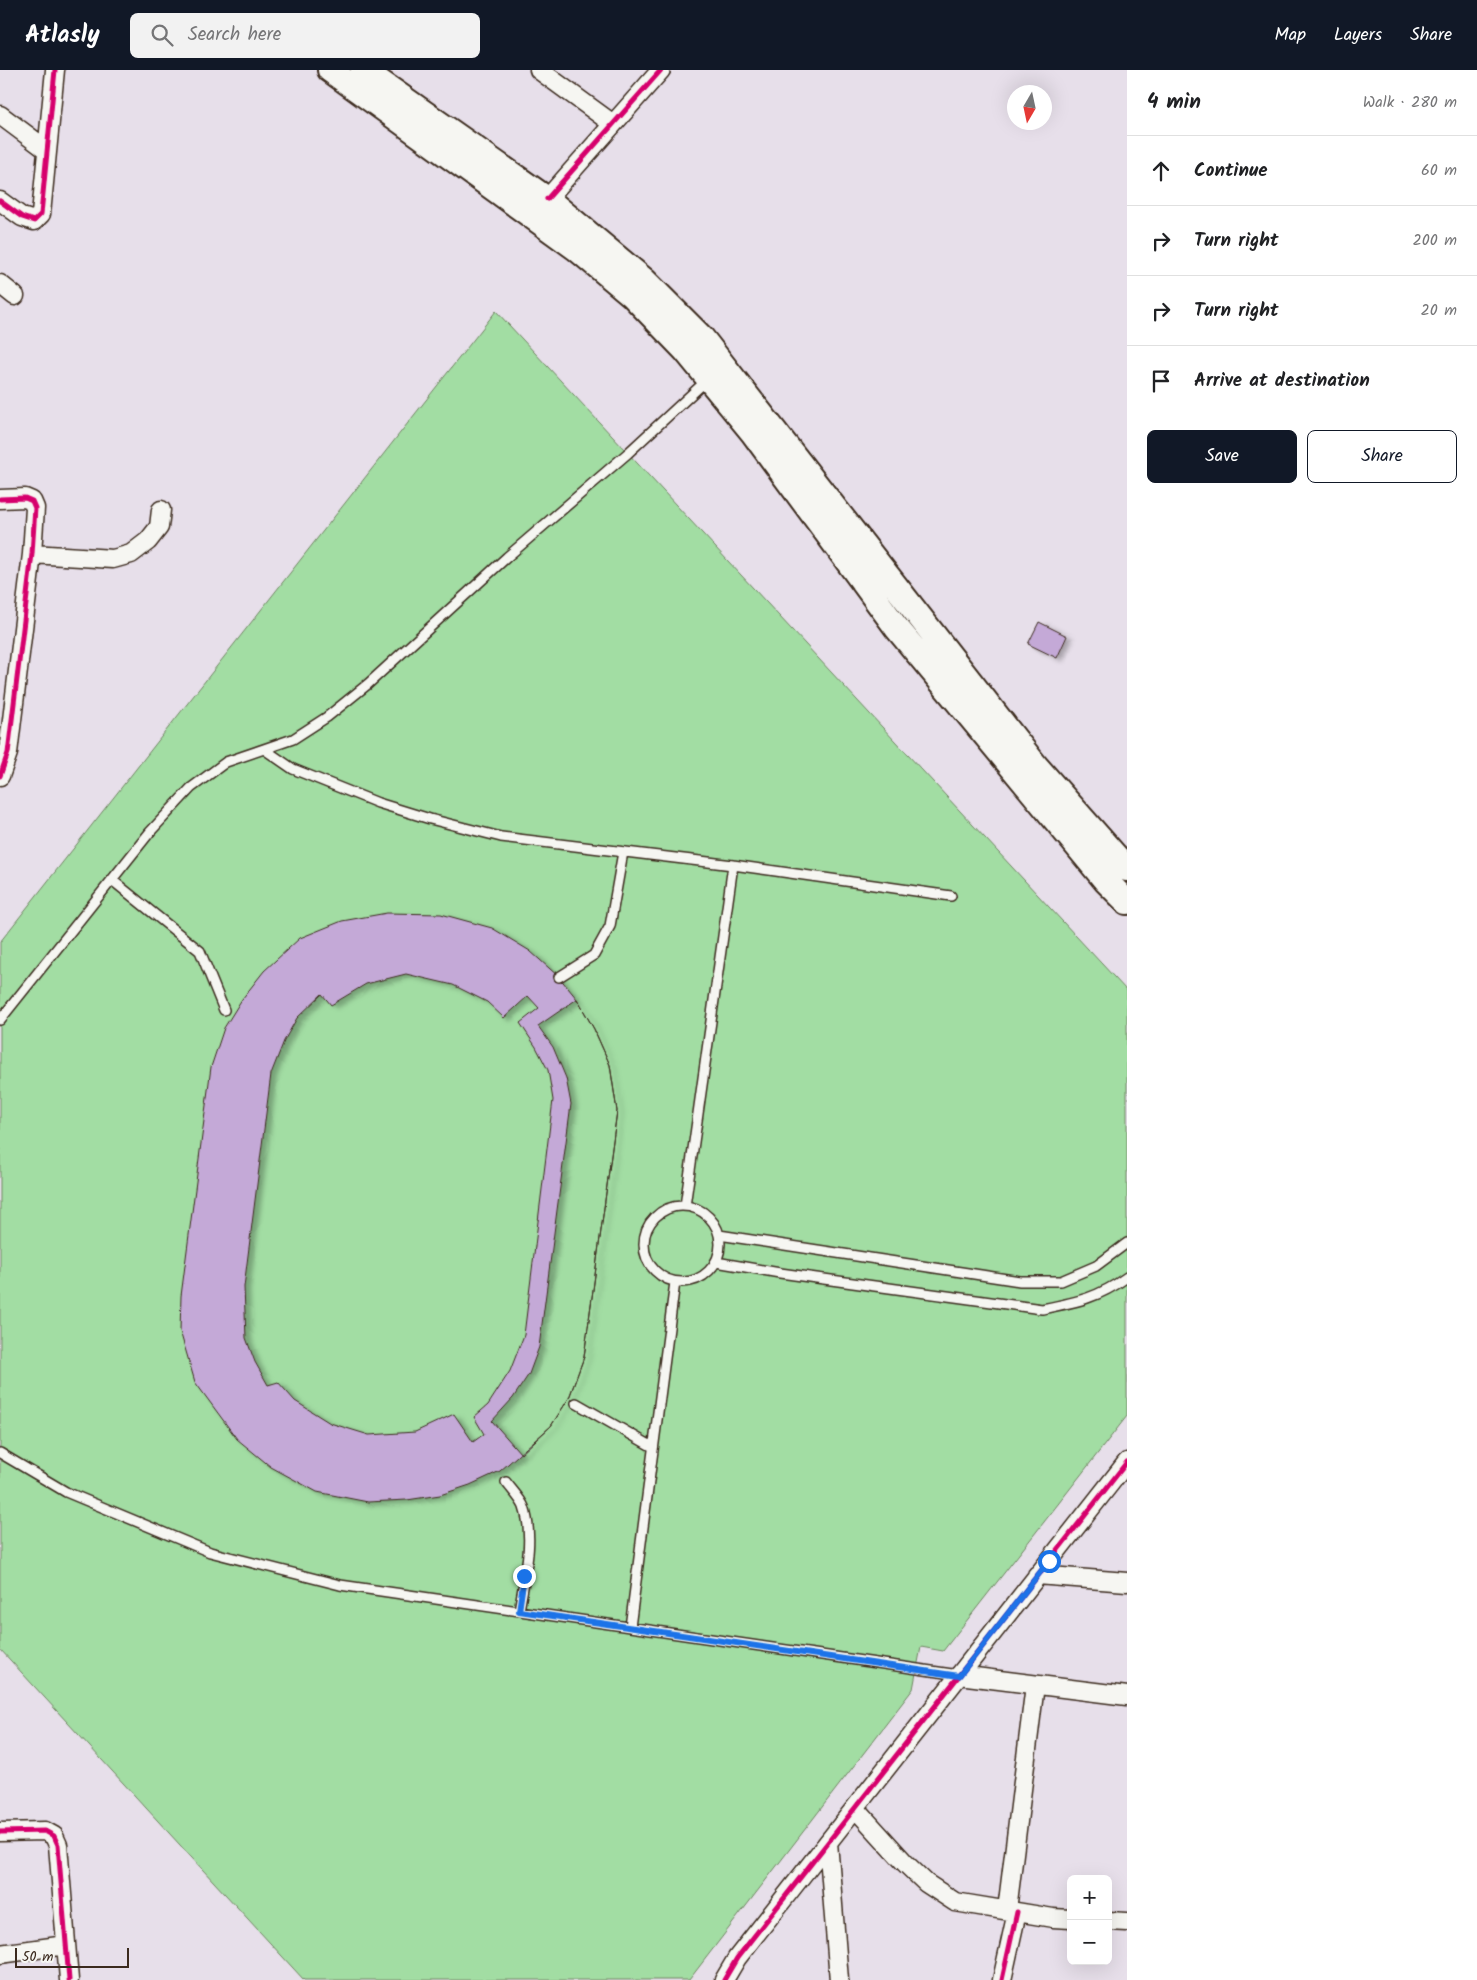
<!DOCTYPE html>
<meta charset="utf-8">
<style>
body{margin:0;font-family:Kalam,sans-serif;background:#f2f2f2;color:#202124}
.controls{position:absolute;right:15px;bottom:15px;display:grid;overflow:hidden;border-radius:8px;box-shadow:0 5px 20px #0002}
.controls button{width:45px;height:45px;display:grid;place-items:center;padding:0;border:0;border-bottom:1px solid #e0e0e0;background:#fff;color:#202124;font:25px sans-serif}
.compass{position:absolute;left:1007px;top:15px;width:45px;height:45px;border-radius:50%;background:#fff;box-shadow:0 5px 20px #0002;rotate:189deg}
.scale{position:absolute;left:15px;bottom:12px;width:114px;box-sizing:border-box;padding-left:5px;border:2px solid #3b2a1e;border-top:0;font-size:14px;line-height:18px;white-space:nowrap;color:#3b2a1e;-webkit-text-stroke:4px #f6f6f2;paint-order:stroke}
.stop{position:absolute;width:15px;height:15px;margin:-11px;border:4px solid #1a73e8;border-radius:50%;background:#fff}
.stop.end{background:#1a73e8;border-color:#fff;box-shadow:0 1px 5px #0008}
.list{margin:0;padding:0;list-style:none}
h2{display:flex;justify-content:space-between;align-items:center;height:65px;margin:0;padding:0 20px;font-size:21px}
h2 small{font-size:16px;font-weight:400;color:#757577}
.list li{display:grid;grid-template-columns:32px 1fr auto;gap:15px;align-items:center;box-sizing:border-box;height:70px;padding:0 20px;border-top:1px solid #e0e0e0}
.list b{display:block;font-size:19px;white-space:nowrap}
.list em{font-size:16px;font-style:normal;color:#757577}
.actions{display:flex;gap:10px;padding:15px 20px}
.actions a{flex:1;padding:11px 0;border:1px solid #111827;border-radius:8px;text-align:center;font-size:18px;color:#111827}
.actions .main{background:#111827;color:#fff}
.icon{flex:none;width:28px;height:28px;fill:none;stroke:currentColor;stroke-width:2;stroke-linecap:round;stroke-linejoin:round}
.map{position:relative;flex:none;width:1127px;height:1910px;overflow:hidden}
header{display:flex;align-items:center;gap:30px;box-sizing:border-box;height:70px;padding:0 25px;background:#111827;color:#fff}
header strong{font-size:24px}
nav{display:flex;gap:28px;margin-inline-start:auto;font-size:18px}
.search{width:350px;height:45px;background:#f2f2f2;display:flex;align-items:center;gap:12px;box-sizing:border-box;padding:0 18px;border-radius:8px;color:#757577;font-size:19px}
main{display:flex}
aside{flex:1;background:#fff}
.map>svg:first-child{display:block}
.green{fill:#a2dda3;stroke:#6e8460}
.building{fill:#c4a9d7;stroke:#3b2a1e;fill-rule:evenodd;filter:url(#shadow)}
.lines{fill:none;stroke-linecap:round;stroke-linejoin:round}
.service-casing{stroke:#3b2a1e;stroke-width:12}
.minor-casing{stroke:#3b2a1e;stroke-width:21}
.secondary-casing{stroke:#3b2a1e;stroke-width:28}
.service{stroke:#f6f6f2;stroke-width:9}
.minor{stroke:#f6f6f2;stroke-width:18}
.secondary{stroke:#f6f6f2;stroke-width:24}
.cycleway-casing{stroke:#f6f6f2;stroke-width:8}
.cycleway{stroke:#d6006c;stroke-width:5}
.route{stroke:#1a73e8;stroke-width:6}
</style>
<header>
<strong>Atlasly</strong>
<div class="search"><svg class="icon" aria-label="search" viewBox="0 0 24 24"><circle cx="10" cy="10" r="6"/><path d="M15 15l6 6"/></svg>Search here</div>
<nav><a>Map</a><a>Layers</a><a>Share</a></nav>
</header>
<main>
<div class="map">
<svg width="1127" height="1910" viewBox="0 0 1127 1910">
<defs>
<filter id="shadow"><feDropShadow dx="5.5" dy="3" stdDeviation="2.5" flood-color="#0004"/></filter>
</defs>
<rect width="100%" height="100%" fill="#e7dfea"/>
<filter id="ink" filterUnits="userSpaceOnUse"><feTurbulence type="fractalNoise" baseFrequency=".02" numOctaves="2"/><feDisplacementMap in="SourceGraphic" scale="10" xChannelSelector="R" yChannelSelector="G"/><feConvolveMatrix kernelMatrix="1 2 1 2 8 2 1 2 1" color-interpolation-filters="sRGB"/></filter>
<g filter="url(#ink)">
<!-- green -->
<path class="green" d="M 496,241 L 1127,921 L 1127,1346 L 943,1581 L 921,1577 L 913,1619 L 689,1910 L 304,1910 L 0,1579 L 0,872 Z"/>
<!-- building -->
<path class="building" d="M 1039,552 L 1067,566 L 1057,588 L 1028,574 Z
M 387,843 L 441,844 L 492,858 L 530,881 L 559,907 L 577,929 L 594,959 L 610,995 L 617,1041 L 584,1287 L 569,1328 L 551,1356 L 500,1401 L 470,1415 L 440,1425 L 407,1430 L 368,1432 L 317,1422 L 271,1397 L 237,1369 L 195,1312 L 180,1261 L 181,1226 L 211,997 L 224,958 L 242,929 L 264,901 L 300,868 L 342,851 ZM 406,904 L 453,915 L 487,932 L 504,948 L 528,926 L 539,938 L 520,953 L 536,977 L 548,1000 L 553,1030 L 524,1265 L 510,1301 L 488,1335 L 474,1347 L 484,1364 L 473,1372 L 454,1344 L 415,1362 L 369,1365 L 330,1353 L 295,1331 L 278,1312 L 268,1315 L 255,1292 L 246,1268 L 244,1217 L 271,1004 L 284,971 L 297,948 L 322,924 L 331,935 L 366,914 Z
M 577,929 L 594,959 L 610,995 L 617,1041 L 584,1287 L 569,1328 L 551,1356 L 521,1384 L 492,1351 L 513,1328 L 529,1304 L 539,1277 L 571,1034 L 566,1008 L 553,977 L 538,956 Z"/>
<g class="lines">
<!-- service casing -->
<g class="service-casing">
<path id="service" d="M 264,679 L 293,699 L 378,733 L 430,749 L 501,767 L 733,795 L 951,826
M 112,810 L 200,881 L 224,940
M 559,907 L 594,885 L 610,856 L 623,782
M 0,950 L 150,762 L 191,718 L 226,692 L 293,669 L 327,647 L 368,614 L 507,487 L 628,383 L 708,309
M644 1174a38 38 0 1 1 76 0a38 38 0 1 1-76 0Z
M 685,1136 L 733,795
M 719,1165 L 1020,1211 L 1061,1211 L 1096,1196 L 1127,1173
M 716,1192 L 780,1203 L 1042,1239 C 1077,1232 1098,1228 1127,1207
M 576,1333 L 653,1377
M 0,1383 L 66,1422 L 210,1482 L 340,1515 L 959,1605
M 506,1412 C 512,1420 521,1429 524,1437 C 535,1470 524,1508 519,1541
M 630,1557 L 675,1212"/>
</g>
<!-- minor casing -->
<g class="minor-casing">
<path id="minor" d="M 539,0 L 613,54
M 0,45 L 47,80
M 547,129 L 661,0
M 0,131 L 22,147 L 34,151 L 41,144 L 55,0
M 0,214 L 15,226
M 0,429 L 25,428 L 32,431 L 35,438 L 32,484 L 8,683 L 0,706
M 32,484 L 113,489 L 131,484 L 148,471 L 159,457 L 161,440
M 1037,1505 L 1127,1512
M 959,1605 L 1127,1626
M 855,1738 L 905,1793 L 926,1813 L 955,1832 L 1053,1848 L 1071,1849
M 0,1762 L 45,1761 L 54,1766 L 58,1775 L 69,1910
M 828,1772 L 839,1910
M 1007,1840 L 1035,1615
M 1108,1851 L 1127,1852
M 0,1884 L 66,1875
M 724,1910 L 737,1888 L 1127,1392
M 1002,1910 L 1017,1842"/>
</g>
<!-- secondary casing -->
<g class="secondary-casing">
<path id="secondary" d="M 330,0 L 577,179 L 632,225 L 685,280 L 753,363 L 896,557 L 1106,811 L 1127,832
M 363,0 L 547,129 L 644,210 L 702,268 L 1036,696 L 1127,799"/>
</g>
<!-- service -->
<use href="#service" class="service"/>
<!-- minor -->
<use href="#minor" class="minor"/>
<!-- secondary -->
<use href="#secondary" class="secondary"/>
<!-- cycleway casing -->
<g class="cycleway-casing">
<path id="cycleway" d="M 547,129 L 661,0
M 0,131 L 22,147 L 34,151 L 41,144 L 55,0
M 0,429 L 25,428 L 32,431 L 35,438 L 32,484 L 8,683 L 0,706
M 0,1762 L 45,1761 L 54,1766 L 58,1775 L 69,1910
M 724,1910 L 737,1888 L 1127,1392
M 1002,1910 L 1017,1842"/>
</g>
<!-- cycleway -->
<use href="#cycleway" class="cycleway"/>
</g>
</g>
<g class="lines" filter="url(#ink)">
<!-- route -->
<path class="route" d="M 524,1506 L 519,1541 L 959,1606 L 1049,1491"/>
</g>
</svg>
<div class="controls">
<button>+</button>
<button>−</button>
</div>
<svg class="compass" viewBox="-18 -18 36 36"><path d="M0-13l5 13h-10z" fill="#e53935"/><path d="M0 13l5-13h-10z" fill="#757577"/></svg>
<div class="scale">50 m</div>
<div class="stop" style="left:1049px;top:1491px"></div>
<div class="stop end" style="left:524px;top:1506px"></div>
</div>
<aside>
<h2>4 min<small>Walk · 280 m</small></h2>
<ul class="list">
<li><svg class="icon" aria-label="ahead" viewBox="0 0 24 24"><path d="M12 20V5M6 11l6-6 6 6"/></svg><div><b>Continue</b></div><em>60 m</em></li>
<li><svg class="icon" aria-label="right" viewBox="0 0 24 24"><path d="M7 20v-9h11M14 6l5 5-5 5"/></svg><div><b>Turn right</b></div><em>200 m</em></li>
<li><svg class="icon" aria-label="right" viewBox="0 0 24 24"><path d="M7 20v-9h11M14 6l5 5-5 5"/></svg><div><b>Turn right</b></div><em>20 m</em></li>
<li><svg class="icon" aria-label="arrive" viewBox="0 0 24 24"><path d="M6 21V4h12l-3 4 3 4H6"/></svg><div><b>Arrive at destination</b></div></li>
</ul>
<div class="actions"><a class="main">Save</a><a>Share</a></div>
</aside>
</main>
